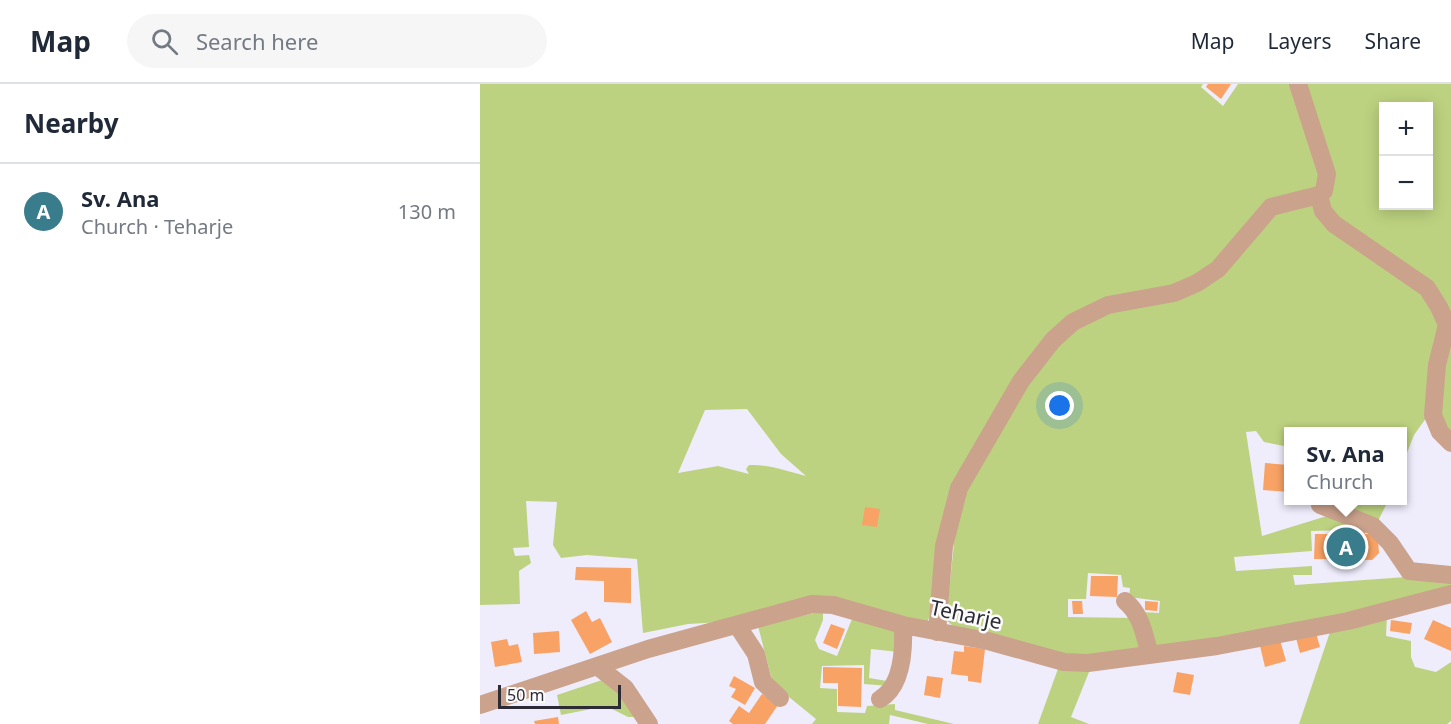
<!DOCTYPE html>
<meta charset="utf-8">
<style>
body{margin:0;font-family:"Noto Sans",sans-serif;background:#f6f6f7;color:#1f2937}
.controls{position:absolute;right:18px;top:18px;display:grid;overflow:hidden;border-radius:0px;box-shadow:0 3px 15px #0003}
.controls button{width:54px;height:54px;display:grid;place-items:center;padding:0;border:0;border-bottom:2px solid #e0e1e3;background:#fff;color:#1f2937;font:30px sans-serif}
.scale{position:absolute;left:18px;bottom:15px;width:123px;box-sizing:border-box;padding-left:6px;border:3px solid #2d2b36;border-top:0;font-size:16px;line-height:21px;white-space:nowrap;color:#2d2b36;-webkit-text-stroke:4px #fcfcfc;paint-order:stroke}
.you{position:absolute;left:580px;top:322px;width:21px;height:21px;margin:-15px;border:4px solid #fff;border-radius:50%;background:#1a73e8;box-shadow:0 0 0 9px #1a73e833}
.badge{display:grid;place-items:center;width:39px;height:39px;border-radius:50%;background:#397c8c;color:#fff;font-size:20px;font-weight:700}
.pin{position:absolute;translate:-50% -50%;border:3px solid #fff;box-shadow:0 2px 6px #0006}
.popup{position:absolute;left:804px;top:343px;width:123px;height:78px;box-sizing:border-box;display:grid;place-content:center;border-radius:0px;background:#fff;filter:drop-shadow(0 2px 4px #0005);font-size:20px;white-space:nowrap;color:#747a83}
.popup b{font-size:22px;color:#1f2937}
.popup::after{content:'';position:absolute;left:50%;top:100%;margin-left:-12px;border:12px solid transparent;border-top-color:#fff}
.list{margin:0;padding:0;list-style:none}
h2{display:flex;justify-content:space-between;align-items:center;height:78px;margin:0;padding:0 24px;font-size:26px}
h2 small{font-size:20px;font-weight:400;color:#747a83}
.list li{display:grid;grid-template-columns:39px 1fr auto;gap:18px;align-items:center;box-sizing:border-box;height:96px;padding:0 24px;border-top:2px solid #e0e1e3}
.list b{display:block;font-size:22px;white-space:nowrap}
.list p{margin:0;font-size:20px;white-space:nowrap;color:#747a83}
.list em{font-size:20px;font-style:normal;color:#747a83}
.icon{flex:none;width:33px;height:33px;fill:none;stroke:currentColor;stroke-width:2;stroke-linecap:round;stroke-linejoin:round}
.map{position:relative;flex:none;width:971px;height:640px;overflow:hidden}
header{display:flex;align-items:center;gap:36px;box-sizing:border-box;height:84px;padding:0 30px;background:#fff;border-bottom:2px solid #e0e1e3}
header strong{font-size:28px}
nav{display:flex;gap:33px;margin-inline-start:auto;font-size:21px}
.search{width:420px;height:54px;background:#f6f6f7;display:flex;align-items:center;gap:15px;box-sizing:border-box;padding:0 21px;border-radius:33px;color:#747a83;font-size:22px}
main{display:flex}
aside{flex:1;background:#fff}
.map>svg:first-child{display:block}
.green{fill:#bdd280;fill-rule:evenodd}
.building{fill:#f8a265}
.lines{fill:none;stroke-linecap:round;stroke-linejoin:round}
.minor{stroke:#cba28c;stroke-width:18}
.labels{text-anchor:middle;stroke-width:5;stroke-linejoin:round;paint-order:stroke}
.street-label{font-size:21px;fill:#2d2b36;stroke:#fcfcfc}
</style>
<header>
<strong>Map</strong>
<div class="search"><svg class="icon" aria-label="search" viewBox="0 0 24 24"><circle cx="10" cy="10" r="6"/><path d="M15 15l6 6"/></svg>Search here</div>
<nav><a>Map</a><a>Layers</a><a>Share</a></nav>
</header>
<main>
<aside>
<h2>Nearby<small></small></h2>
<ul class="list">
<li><span class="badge">A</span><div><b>Sv. Ana</b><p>Church · Teharje</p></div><em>130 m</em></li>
</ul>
</aside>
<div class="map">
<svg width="971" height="640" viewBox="0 0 971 640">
<rect width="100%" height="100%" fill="#efecfc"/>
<!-- green -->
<path class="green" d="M 0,0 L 723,0 L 721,3 L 743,22 L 758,0 L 815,0 L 842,103 L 804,116 L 712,196 L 610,223 L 495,366 L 448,537 L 442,540 L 353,516 L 241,538 L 208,540 L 163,549 L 157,475 L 107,471 L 81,474 L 73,461 L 77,418 L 46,417 L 49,463 L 33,464 L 35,472 L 49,471 L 51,479 L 39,487 L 40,520 L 0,521 ZM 267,325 L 301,370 L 326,392 C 307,387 289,380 269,381 L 266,385 L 269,390 L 238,382 L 198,389 L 225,326 Z
M 822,0 L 971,0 L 971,355 L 949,330 L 934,351 L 923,379 L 923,348 L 809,348 L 809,363 L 784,358 L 776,347 L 766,348 L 782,452 L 850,431 L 873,440 L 871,446 L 831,447 L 832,467 L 754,473 L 756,487 L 832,482 L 832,491 L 813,491 L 815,501 L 926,493 L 971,496 L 971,505 L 898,527 L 673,565 L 662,528 L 679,529 L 680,517 L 649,513 L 650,504 L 643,503 L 641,491 L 608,489 L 606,515 L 588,515 L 588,533 L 654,534 L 663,563 L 600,573 L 473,542 L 466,536 L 477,431 L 488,404 L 542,310 L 589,247 L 612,232 L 695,214 L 794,126 L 849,109 ZM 904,22 L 948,22 L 948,122 L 904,122 Z
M 849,417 L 908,417 L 897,439 Z
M 343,527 L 343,536 L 335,556 L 339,565 L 357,572 L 372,535 L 417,545 L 419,568 L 391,565 L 389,594 L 413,598 L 410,602 L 384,600 L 384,581 L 342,582 L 340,604 L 357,605 L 357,628 L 385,629 L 387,622 L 415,620 L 415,626 L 474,640 L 448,640 L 410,631 L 409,640 L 332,640 L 336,635 L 293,600 L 278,542 Z
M 907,532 L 906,552 L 931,557 L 931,573 L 935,583 L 956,588 L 971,578 L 971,637 L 967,640 L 819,640 L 851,545 Z
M 579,582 L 611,583 L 591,633 L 609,640 L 558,640 Z
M 122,596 L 134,601 L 159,633 L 148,633 L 126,622 L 81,631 L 77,611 Z"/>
<!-- building -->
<path class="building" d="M 728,0 L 751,0 L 741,15 L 726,3 Z
M 785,379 L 809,381 L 809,408 L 783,406 Z
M 385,423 L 400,425 L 397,443 L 382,441 Z
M 873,440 L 885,440 L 885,450 L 891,450 L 898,456 L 899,469 L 892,476 L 834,475 L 835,450 L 873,450 Z
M 96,483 L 151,484 L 151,519 L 124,518 L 124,497 L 95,496 Z
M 611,492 L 638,492 L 637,513 L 610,512 Z
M 592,517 L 602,517 L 603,530 L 593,530 Z
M 665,517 L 678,518 L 677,527 L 665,526 Z
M 106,527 L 112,538 L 120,534 L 132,558 L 110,570 L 91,536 Z
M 911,536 L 932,539 L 930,550 L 910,547 Z
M 953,536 L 971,544 L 971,567 L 944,555 Z
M 351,540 L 365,545 L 357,565 L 343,559 Z
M 79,547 L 80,568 L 54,570 L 53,549 Z
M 836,549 L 840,563 L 820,569 L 816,554 Z
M 27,555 L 29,562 L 38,560 L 42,578 L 15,583 L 11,558 Z
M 800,556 L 806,577 L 785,583 L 780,562 Z
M 484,562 L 505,565 L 501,599 L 488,597 L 488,592 L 471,590 L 474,567 L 484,568 Z
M 343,583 L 382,584 L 381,623 L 358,622 L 358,599 L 343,599 Z
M 697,588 L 714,591 L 710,611 L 693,608 Z
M 254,592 L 275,604 L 265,621 L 251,613 L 256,605 L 249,602 Z
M 447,592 L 463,594 L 460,614 L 444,611 Z
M 282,610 L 298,621 L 285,640 L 253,640 L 249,637 L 259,622 L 269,629 Z
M 78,633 L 79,640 L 55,640 L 54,637 Z"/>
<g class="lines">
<!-- minor -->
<path class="minor" d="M 839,111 L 843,127 L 854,140 L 947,204 L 959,223 L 967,241 L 957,281 L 953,331 L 960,348 L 971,359
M 840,421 L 893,442 L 910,459 L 929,487 L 971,491
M 645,517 C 662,531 664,551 670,571
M 257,541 L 276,570 L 283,598 L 300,614
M 457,548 L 464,462 L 479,404 L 541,297 L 573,256 L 593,238 L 628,221 L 694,209 L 717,199 L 738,185 L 791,123 L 839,111 L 844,107 L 847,90 L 818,0
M 117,582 L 145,604 L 169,640
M 400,615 C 423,602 424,565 423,541
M 0,621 L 168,565 L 332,520 L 353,521 L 423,541 L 508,557 L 584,578 L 608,579 L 737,562 L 868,537 L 971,510"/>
</g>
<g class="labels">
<!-- street labels -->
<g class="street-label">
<text transform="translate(486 531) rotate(12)" y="7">Teharje</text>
</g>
</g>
</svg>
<div class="controls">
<button>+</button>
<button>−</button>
</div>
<div class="scale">50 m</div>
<div class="you"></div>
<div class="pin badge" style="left:866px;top:463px">A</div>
<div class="popup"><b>Sv. Ana</b>Church</div>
</div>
</main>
